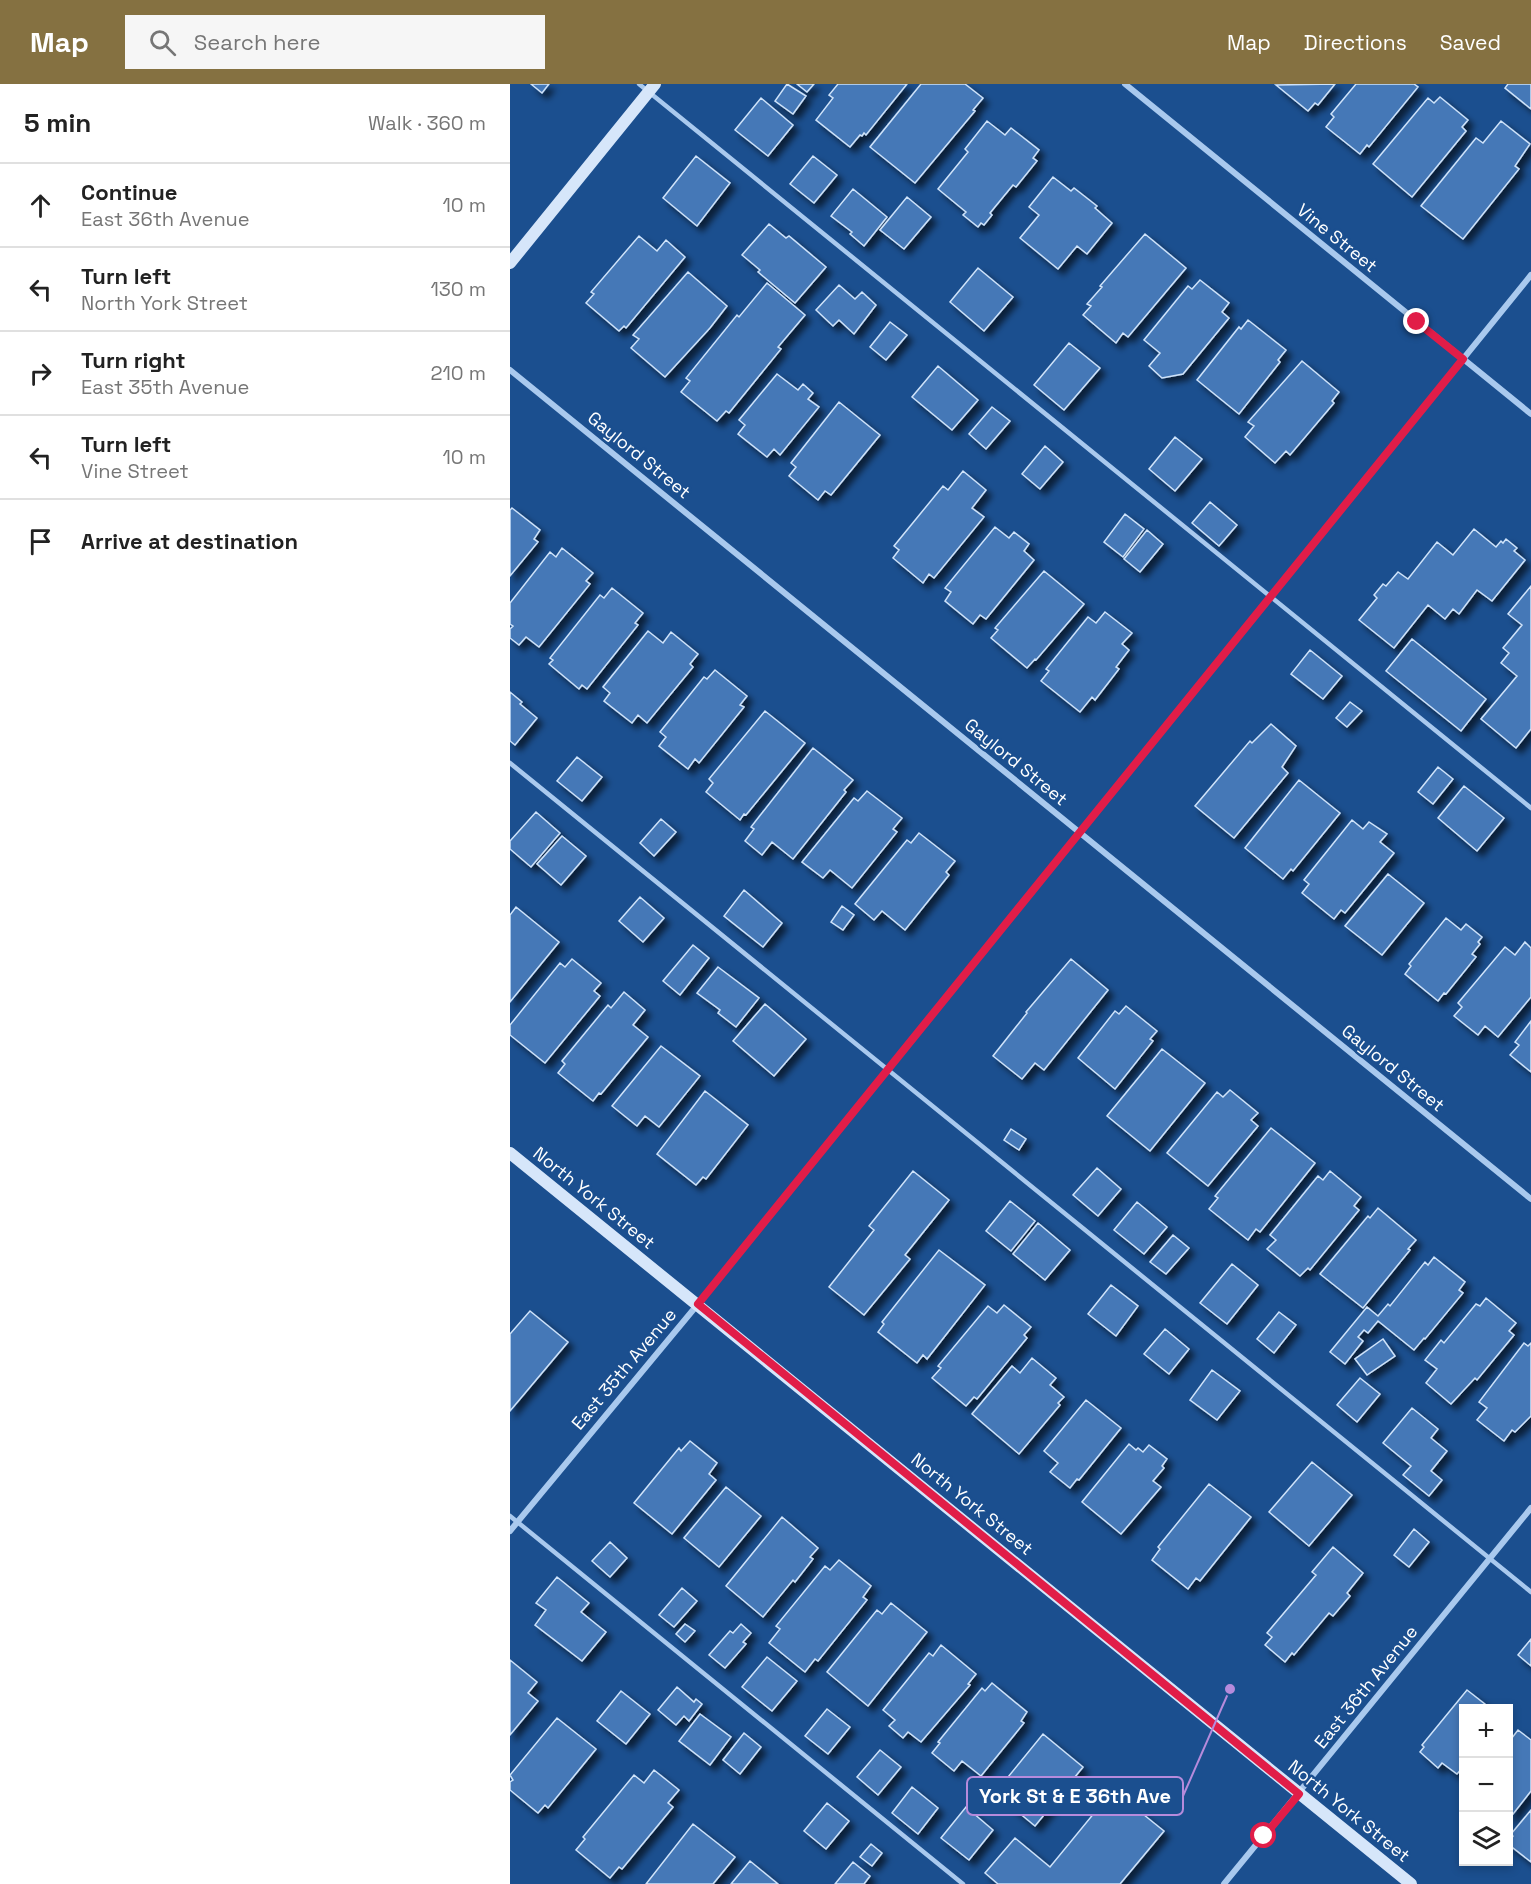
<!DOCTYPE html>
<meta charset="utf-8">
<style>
body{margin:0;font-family:"Space Grotesk",sans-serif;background:#f6f6f6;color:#222}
.controls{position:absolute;right:18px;bottom:18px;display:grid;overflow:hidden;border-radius:0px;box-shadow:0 3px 9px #0003}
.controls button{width:54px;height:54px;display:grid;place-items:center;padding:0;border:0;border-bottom:2px solid #e0e0e0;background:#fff;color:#222;font:30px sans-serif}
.stop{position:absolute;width:18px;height:18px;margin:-14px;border:4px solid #e11d48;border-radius:50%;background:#fff}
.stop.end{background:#e11d48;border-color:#fff;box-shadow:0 2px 6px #0008}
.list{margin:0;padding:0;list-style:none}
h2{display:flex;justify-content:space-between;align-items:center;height:78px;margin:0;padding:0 24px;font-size:26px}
h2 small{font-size:20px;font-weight:400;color:#767676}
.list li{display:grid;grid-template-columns:39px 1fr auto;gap:18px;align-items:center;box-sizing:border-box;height:84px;padding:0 24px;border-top:2px solid #e0e0e0}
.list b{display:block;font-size:22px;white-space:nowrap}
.list p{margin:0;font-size:20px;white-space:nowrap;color:#767676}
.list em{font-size:20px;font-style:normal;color:#767676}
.icon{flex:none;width:33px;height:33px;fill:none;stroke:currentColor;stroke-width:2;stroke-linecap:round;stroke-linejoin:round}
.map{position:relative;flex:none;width:1021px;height:1800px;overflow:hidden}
header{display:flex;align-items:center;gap:36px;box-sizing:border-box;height:84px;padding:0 30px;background:#857141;color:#fff}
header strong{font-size:28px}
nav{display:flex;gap:33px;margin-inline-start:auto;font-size:21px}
.search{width:420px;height:54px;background:#f6f6f6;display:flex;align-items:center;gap:15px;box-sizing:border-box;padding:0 21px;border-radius:0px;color:#767676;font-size:22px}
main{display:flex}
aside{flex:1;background:#fff}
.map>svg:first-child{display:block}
.building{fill:#4478b7;stroke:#cfe3fa;stroke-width:1.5;filter:url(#shadow)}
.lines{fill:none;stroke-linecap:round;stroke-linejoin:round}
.lane{stroke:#a9c9ee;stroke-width:4.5}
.street{stroke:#a9c9ee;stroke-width:6}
.secondary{stroke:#d6e6fa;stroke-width:12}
.route{stroke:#e11d48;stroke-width:8}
.labels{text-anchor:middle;stroke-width:5;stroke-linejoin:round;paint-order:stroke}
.street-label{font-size:18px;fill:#fff;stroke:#1b4f8f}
.leader{fill:none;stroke:#b68bdc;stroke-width:2}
.callout-dot{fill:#b68bdc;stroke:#1b4f8f;stroke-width:2}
.callout{fill:#1b4f8f;stroke:#b68bdc;stroke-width:2}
.callout-label{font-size:20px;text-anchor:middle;font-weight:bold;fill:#fff}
</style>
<header>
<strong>Map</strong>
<div class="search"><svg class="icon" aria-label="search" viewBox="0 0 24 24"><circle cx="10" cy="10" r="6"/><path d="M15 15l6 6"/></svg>Search here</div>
<nav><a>Map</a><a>Directions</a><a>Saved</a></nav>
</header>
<main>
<aside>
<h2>5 min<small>Walk · 360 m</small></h2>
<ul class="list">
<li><svg class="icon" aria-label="ahead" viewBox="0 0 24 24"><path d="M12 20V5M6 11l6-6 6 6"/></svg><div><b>Continue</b><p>East 36th Avenue</p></div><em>10 m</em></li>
<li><svg class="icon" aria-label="left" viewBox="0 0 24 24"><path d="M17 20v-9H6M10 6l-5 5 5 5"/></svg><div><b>Turn left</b><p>North York Street</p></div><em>130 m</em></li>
<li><svg class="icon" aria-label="right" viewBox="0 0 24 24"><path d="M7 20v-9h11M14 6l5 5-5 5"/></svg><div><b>Turn right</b><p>East 35th Avenue</p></div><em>210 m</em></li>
<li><svg class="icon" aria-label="left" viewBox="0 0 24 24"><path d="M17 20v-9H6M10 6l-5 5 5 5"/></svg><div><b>Turn left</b><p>Vine Street</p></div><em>10 m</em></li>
<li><svg class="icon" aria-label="arrive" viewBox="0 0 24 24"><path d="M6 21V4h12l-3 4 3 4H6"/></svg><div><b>Arrive at destination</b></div></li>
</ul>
</aside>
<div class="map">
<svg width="1021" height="1800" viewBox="0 0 1021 1800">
<defs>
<filter id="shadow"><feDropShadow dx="5.5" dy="5.5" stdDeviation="3" flood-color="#0009"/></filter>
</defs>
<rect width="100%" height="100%" fill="#1b4f8f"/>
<!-- building -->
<path class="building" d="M 21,0 L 39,0 L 32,9 Z
M 277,0 L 296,12 L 283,30 L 265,17 Z
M 287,0 L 304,0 L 297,8 Z
M 328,0 L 397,0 L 356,51 L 354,49 L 352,52 L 350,51 L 340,63 L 306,36 L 323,14 L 319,11 Z
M 411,0 L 455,0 L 473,14 L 463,26 L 465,27 L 405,99 L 360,63 Z
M 825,0 L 808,21 L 805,19 L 798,27 L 766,1 Z
M 846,0 L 904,0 L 908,3 L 859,63 L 857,61 L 850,70 L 816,43 L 824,33 L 821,30 Z
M 998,0 L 1021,0 L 1021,25 L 995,4 Z
M 930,13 L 958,36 L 952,43 L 956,47 L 902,113 L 863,80 L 918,14 L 924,19 Z
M 251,14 L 283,41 L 258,72 L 225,46 Z
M 477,37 L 495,51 L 501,44 L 529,66 L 523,74 L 527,77 L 506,103 L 503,101 L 480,129 L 482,131 L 474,141 L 471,139 L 468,143 L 453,131 L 456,128 L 428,105 L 458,68 L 455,65 Z
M 991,37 L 1020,60 L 1005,82 L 1009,85 L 953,155 L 911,122 L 966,54 L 973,59 Z
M 186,72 L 220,99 L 187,142 L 153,114 Z
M 303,72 L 327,91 L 304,119 L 280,100 Z
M 543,93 L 561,107 L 564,104 L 587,122 L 585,124 L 602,139 L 577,170 L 567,162 L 548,185 L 510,154 L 529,131 L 519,123 Z
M 343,105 L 377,133 L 354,162 L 340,150 L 342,148 L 321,132 Z
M 397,113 L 421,133 L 394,165 L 370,146 Z
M 259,140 L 276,154 L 279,152 L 316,183 L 285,219 L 248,188 L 250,186 L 232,171 Z
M 635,150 L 676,184 L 618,253 L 613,249 L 606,259 L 573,231 L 581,222 L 577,220 L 592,203 L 590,202 Z
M 129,152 L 147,167 L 156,156 L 175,173 L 116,244 L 114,242 L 109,247 L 76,219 L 84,210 L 81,208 Z
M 468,184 L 503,213 L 474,247 L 440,218 Z
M 178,188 L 217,222 L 200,244 L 155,293 L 121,264 L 129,255 L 123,251 Z
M 690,196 L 719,219 L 712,228 L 719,234 L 673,290 L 652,294 L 639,282 L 650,269 L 634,256 L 678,202 L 682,205 Z
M 257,199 L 295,231 L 268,263 L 271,265 L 219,329 L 216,327 L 207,337 L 171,308 L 180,297 L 176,294 L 227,231 L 229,233 Z
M 329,201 L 345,215 L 352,208 L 366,221 L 344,250 L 329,236 L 323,242 L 306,226 Z
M 738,236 L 776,266 L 768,276 L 770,278 L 729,330 L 687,296 L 729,243 L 731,245 Z
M 380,238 L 397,251 L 376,276 L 360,263 Z
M 559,259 L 590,284 L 554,326 L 524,301 Z
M 792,277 L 829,308 L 822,317 L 824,319 L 780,371 L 776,367 L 765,379 L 735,353 L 744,342 L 738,338 Z
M 428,282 L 468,316 L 442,346 L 402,313 Z
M 267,290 L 288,306 L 293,300 L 303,309 L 298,315 L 309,323 L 270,371 L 264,365 L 257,373 L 228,350 L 235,341 L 229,336 Z
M 329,318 L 370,351 L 321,411 L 315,407 L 308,416 L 279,392 L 286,383 L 281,379 Z
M 482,323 L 500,337 L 476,365 L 459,350 Z
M 665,353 L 692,375 L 665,407 L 639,385 Z
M 535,362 L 553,378 L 530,405 L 512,390 Z
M 453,387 L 476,406 L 462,424 L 474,433 L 424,494 L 419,490 L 413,499 L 383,474 L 389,466 L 384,462 L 433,402 L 438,406 Z
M 700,418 L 727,441 L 709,462 L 682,439 Z
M 2,424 L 30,446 L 24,455 L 28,458 L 0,492 L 0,426 Z
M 615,430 L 634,445 L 613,473 L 594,458 Z
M 485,443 L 499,454 L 504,448 L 519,460 L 514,467 L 524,476 L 476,535 L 470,531 L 463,540 L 435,517 L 441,508 L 435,504 Z
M 964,445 L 986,463 L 991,457 L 993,459 L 996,455 L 1007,464 L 1004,467 L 1015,476 L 982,517 L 967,506 L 949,530 L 943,525 L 935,535 L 918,521 L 884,564 L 849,536 L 867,514 L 864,511 L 873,500 L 876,502 L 888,488 L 898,495 L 927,458 L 943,471 Z
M 637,446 L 653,460 L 630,488 L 614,475 Z
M 52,464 L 83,489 L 76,497 L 80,500 L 29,563 L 16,553 L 9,561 L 0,554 L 0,545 L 3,542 L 0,540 L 0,519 L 40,468 L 46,473 Z
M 534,487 L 574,520 L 526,576 L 525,575 L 517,584 L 481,554 L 488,546 L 485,544 Z
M 1021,502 L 1021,645 L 1006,664 L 971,635 L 1007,592 L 991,579 L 999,569 L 993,564 L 1012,541 L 998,530 Z
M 102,504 L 133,529 L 125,539 L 128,541 L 77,605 L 72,601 L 69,605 L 39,580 L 43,576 L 40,574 L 90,511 L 94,514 Z
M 595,528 L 622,549 L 612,560 L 619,566 L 606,583 L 609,585 L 585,616 L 582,613 L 570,628 L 531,597 L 539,587 L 536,585 L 578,533 L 586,539 Z
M 138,547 L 153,559 L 161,548 L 188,570 L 180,580 L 183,583 L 137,639 L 128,631 L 122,639 L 94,617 L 100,609 L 93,603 Z
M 902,555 L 976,615 L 951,647 L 876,587 Z
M 800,566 L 832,592 L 813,615 L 781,590 Z
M 205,586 L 237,612 L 230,621 L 234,623 L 189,679 L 185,675 L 178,685 L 149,662 L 156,653 L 150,648 L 194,593 L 197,595 Z
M 0,608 L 12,618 L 10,620 L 27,634 L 5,661 L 0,657 Z
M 840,618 L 852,627 L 837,643 L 826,634 Z
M 255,627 L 295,659 L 236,731 L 234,730 L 230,736 L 196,708 L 203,699 L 199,695 Z
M 761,640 L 786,662 L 772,683 L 778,689 L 724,754 L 685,722 L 740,657 L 742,659 Z
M 303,664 L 343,696 L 334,706 L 336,708 L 283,775 L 262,758 L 252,771 L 235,757 L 244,745 L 241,743 Z
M 67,673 L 92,693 L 72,717 L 47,697 Z
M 928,683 L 943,695 L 923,720 L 908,708 Z
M 789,696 L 830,729 L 783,787 L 781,785 L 773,795 L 735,764 Z
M 954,702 L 994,734 L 967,767 L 928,734 Z
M 357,707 L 392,734 L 383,745 L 387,748 L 342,804 L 320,786 L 313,794 L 292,778 L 344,714 L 348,717 Z
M 26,728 L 50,749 L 21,783 L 0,765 L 0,757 Z
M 151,735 L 166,748 L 144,772 L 130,759 Z
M 842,736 L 853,745 L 859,738 L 877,750 L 870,758 L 884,769 L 835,829 L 831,826 L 824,835 L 792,809 L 799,800 L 794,796 Z
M 409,749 L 445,777 L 436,788 L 439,791 L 395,846 L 372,827 L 364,836 L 345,820 L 397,756 L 401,759 Z
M 52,752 L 76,772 L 51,801 L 27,780 Z
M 878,790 L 914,819 L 872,871 L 835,842 Z
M 234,806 L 272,839 L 253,863 L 214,832 Z
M 130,813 L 154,834 L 133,858 L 109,837 Z
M 332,822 L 344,831 L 333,846 L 321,838 Z
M 6,823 L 49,858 L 0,918 L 0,831 Z
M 936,834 L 951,846 L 956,840 L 972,853 L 968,858 L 970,860 L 962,870 L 966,873 L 936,910 L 934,909 L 928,917 L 895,890 L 901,882 L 899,880 Z
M 1015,858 L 1021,864 L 1021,913 L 988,953 L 975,942 L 968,951 L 944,932 L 952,923 L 948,919 L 995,863 L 1005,871 Z
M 183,861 L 199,874 L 170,911 L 153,897 Z
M 62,875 L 91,899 L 84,907 L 90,912 L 35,979 L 0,951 L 0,941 L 50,879 L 55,883 Z
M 561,875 L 598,906 L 534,986 L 525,979 L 512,995 L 483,972 L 517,929 L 516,928 Z
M 208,883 L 249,914 L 226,943 L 208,929 L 210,926 L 187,909 Z
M 114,908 L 135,926 L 123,941 L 138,953 L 91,1010 L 89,1009 L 83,1017 L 48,989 L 55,980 L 52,977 L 98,921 L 101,924 Z
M 255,920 L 296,955 L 264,992 L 223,957 Z
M 616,922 L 647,947 L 640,955 L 643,957 L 605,1005 L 568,974 L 605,927 L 609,930 Z
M 1021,937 L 1021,988 L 1000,971 L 1009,961 L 1005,958 Z
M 151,962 L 190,992 L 149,1043 L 135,1032 L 127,1042 L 102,1022 Z
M 652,965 L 695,999 L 640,1067 L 597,1032 Z
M 720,1006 L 748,1029 L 741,1036 L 748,1042 L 698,1102 L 657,1069 L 707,1008 L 713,1013 Z
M 195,1007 L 238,1041 L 196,1095 L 193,1093 L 186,1101 L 147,1070 Z
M 761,1044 L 805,1079 L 750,1148 L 746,1145 L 738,1156 L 699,1125 L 708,1114 L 705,1112 Z
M 501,1045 L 516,1055 L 509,1066 L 494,1056 Z
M 587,1084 L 611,1105 L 588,1132 L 563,1111 Z
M 403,1087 L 439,1116 L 395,1171 L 400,1175 L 354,1231 L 319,1203 L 364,1146 L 359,1142 Z
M 820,1087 L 851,1113 L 844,1122 L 849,1126 L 800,1186 L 798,1184 L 790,1192 L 757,1165 L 766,1156 L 760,1151 L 808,1092 L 813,1096 Z
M 500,1117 L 525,1137 L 501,1167 L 476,1147 Z
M 627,1118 L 657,1143 L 634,1170 L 604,1146 Z
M 868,1124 L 906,1156 L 898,1165 L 900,1166 L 853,1224 L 810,1190 L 858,1132 L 860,1134 Z
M 528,1139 L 560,1166 L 535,1196 L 503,1170 Z
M 663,1151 L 679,1164 L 656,1190 L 640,1178 Z
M 429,1166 L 475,1201 L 417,1275 L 413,1271 L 407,1279 L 368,1248 L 374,1240 L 372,1238 Z
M 924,1173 L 955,1198 L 949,1206 L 953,1209 L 915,1255 L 914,1254 L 904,1266 L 868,1237 L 858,1249 L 854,1246 L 848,1253 L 853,1257 L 835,1280 L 820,1268 L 857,1223 L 868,1232 L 878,1220 L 880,1222 L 915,1178 L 918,1181 Z
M 722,1180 L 748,1201 L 717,1240 L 690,1219 Z
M 601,1201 L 628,1222 L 606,1252 L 578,1230 Z
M 976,1214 L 1006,1239 L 999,1247 L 1004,1251 L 967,1296 L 965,1294 L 941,1320 L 916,1299 L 927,1285 L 915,1276 L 931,1256 L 934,1259 L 966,1220 L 970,1222 Z
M 494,1221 L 521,1243 L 514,1251 L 517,1254 L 467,1315 L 464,1313 L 456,1322 L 422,1294 L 431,1284 L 428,1282 L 478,1222 L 487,1229 Z
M 20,1227 L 58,1258 L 0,1327 L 0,1250 Z
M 769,1228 L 786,1241 L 764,1269 L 747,1255 Z
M 655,1245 L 679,1265 L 659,1290 L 634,1270 Z
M 873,1255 L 885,1272 L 857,1291 L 845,1275 Z
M 1014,1259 L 1018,1262 L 1021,1259 L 1021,1332 L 1005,1348 L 1002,1346 L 994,1357 L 967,1336 L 977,1324 L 969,1318 Z
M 522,1274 L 546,1294 L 540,1301 L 554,1313 L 548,1319 L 550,1321 L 509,1370 L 462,1330 L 502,1282 L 510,1289 Z
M 702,1286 L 730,1307 L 707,1336 L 680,1316 Z
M 850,1294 L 870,1310 L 847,1338 L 827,1321 Z
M 576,1316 L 611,1344 L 569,1396 L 567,1395 L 560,1404 L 540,1388 L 548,1379 L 534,1367 Z
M 902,1324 L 928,1345 L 921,1354 L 937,1367 L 921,1387 L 932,1396 L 919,1412 L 893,1391 L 901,1382 L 873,1359 Z
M 180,1357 L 207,1379 L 199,1390 L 206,1396 L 162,1450 L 124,1419 L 169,1364 L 171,1367 Z
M 619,1360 L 626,1366 L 628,1364 L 633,1368 L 639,1361 L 657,1375 L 652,1382 L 654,1384 L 643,1397 L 651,1403 L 611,1450 L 572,1418 Z
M 802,1378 L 842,1411 L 799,1462 L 759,1428 Z
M 699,1400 L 741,1433 L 690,1497 L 686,1494 L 678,1505 L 642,1476 L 650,1465 L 648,1463 Z
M 216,1403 L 251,1432 L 209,1483 L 174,1454 Z
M 272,1433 L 308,1464 L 300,1473 L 303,1475 L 285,1498 L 283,1496 L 253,1533 L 216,1502 Z
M 904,1445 L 919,1458 L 899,1483 L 884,1471 Z
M 100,1458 L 117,1474 L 100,1493 L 82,1477 Z
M 823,1463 L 853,1489 L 837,1509 L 840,1512 L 823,1532 L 819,1529 L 784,1571 L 782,1569 L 775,1578 L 755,1561 L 762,1553 L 757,1549 L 806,1491 L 802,1488 Z
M 329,1476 L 361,1502 L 353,1513 L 357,1516 L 308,1577 L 305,1575 L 295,1588 L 259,1559 L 270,1545 L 266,1542 L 315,1482 L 320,1486 Z
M 47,1493 L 79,1519 L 71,1528 L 96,1548 L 72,1577 L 25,1541 L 36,1526 L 26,1519 Z
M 172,1504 L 187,1517 L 164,1543 L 149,1531 Z
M 381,1519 L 417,1548 L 358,1622 L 317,1588 L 367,1526 L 372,1530 Z
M 175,1540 L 185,1547 L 175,1558 L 166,1550 Z
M 231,1540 L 241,1549 L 233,1558 L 236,1560 L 215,1584 L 199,1571 L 220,1547 L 223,1549 Z
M 1021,1555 L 1021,1582 L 1008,1571 Z
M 431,1561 L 466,1590 L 458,1600 L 460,1601 L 411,1658 L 398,1648 L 393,1654 L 379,1642 L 385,1636 L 373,1626 L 419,1569 L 423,1572 Z
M 257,1573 L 287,1597 L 262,1627 L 232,1603 Z
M 0,1576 L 27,1598 L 18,1609 L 28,1617 L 0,1651 Z
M 482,1599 L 517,1628 L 511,1637 L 514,1639 L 471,1692 L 452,1677 L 444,1687 L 422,1669 L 430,1659 L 428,1658 L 472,1604 L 475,1607 Z
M 167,1603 L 184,1618 L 186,1615 L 192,1620 L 179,1637 L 174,1632 L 166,1641 L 148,1626 Z
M 957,1606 L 980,1624 L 954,1624 L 954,1682 L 947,1690 L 932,1679 L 928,1684 L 910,1668 L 914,1663 L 912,1661 Z
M 111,1607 L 140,1630 L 116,1660 L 87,1637 Z
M 317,1625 L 340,1643 L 318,1670 L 295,1652 Z
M 190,1630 L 221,1653 L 200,1681 L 169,1657 Z
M 47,1634 L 86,1665 L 38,1724 L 35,1721 L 28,1729 L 0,1706 L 0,1698 L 3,1696 L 0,1691 Z
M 1008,1646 L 1021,1656 L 1021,1707 L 1000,1734 L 998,1659 Z
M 234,1649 L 251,1663 L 230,1690 L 213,1676 Z
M 533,1650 L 573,1683 L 525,1742 L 485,1709 Z
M 370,1666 L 391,1683 L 368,1711 L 347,1693 Z
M 144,1686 L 169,1706 L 158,1719 L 163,1723 L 112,1785 L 109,1783 L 100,1794 L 66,1766 L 75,1755 L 73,1753 L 124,1691 L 134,1699 Z
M 402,1703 L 428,1724 L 408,1750 L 382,1729 Z
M 603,1706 L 654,1747 L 610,1800 L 488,1800 L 475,1789 L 505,1754 L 540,1783 Z
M 317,1719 L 339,1737 L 316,1765 L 294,1747 Z
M 456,1723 L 483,1746 L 459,1776 L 431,1754 Z
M 1021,1726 L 1021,1778 L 998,1760 L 1003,1752 L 1001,1750 Z
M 183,1740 L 225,1773 L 203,1800 L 136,1800 Z
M 361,1760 L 372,1769 L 362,1782 L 350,1773 Z
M 240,1777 L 268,1800 L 221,1800 Z
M 343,1778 L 360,1792 L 354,1800 L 325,1800 Z"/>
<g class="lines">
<!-- lane -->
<path class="lane" d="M 129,0 L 1021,724
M 0,679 L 1021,1508
M 0,1432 L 453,1800"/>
<!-- street -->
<path class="street" d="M 615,0 L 1021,330
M 0,286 L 1021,1115
M 0,1447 L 188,1220 L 1021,191
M 714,1800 L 1021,1424"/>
<!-- secondary -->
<path class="secondary" d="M 0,179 L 145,0
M 0,1069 L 901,1800"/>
</g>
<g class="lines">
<!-- route -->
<path class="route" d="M 754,1752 L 789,1710 L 188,1220 L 953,275 L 907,238"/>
</g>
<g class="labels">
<!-- street labels -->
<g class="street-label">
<text transform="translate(827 154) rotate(39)" y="6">Vine Street</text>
<text transform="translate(129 371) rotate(39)" y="6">Gaylord Street</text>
<text transform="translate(506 678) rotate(39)" y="6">Gaylord Street</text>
<text transform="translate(883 984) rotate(39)" y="6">Gaylord Street</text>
<text transform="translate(84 1114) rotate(39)" y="6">North York Street</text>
<text transform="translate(114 1285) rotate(-50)" y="6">East 35th Avenue</text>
<text transform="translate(462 1420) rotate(39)" y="6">North York Street</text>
<text transform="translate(856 1603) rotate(-51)" y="6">East 36th Avenue</text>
<text transform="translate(839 1727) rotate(39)" y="6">North York Street</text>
</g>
</g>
<!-- callouts -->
<path class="leader" d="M720 1605L673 1712"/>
<circle class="callout-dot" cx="720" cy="1605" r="6"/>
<rect class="callout" x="457" y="1693" width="216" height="38" rx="6"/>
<g class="callout-label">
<text x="565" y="1719">York St &amp; E 36th Ave</text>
</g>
</svg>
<div class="controls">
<button>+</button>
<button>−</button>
<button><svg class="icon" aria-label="layers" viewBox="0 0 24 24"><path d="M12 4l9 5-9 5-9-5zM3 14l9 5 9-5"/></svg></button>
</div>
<div class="stop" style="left:754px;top:1752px"></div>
<div class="stop end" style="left:907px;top:238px"></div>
</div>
</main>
